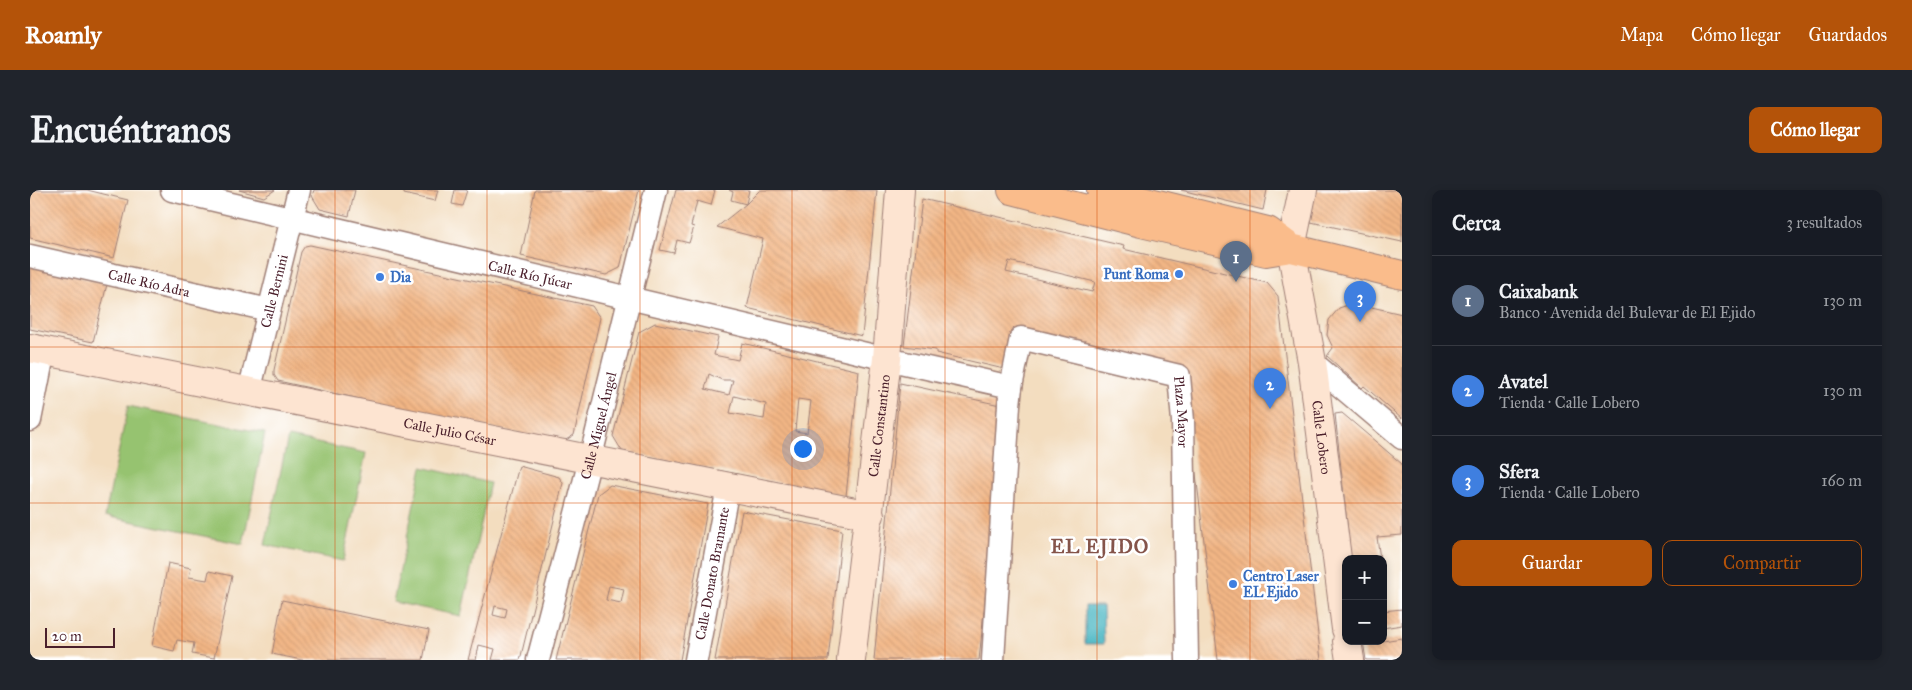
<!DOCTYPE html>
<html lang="es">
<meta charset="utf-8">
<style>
body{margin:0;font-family:"IM FELL Great Primer",serif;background:#20242c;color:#f1f3f6}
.controls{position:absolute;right:15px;bottom:15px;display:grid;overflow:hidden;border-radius:10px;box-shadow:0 2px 8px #0003}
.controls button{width:45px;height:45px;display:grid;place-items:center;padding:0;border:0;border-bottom:1px solid #363941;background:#171b24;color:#f1f3f6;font:25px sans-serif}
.scale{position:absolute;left:15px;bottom:12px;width:70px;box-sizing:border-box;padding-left:5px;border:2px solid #4a1f2b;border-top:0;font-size:14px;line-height:18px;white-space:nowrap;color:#4a1f2b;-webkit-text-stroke:4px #fff;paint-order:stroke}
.you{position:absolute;left:772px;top:258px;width:18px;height:18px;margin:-12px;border:4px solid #fff;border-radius:50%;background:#1a73e8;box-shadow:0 0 0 8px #1a73e833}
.badge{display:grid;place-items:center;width:32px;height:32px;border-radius:50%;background:#b45309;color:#fff;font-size:16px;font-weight:700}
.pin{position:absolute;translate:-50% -41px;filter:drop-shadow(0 1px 2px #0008)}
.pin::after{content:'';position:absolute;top:26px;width:18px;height:15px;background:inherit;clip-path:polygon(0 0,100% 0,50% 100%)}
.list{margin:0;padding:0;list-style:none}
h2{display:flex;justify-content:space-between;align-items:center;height:65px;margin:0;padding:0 20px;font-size:21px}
h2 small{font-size:16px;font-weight:400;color:#9ea1a6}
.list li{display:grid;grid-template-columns:32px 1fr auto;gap:15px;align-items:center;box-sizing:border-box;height:90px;padding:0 20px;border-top:1px solid #363941}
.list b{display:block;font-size:19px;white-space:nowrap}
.list p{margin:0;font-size:16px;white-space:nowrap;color:#9ea1a6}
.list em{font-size:16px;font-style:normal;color:#9ea1a6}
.actions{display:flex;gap:10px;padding:15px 20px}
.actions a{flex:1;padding:11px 0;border:1px solid #b45309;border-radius:10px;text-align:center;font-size:18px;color:#b45309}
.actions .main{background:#b45309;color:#fff}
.map{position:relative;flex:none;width:1372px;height:470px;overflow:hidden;border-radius:10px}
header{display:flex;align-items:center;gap:30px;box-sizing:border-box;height:70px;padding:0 25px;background:#b45309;color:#fff}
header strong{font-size:24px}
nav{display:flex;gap:28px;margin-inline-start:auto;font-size:18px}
.intro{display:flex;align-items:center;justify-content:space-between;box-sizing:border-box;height:120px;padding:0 30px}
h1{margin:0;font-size:35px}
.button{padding:12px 22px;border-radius:10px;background:#b45309;color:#fff;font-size:18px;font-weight:700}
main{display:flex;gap:30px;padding:0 30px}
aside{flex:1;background:#171b24;border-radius:10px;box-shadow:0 2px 8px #0003}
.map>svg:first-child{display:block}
.pitch{fill:#96c370;stroke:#70714e}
.water{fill:#47b5c2;stroke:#486a76}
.building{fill:url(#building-back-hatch);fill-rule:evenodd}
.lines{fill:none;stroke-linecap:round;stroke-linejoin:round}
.street-casing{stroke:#9e7e75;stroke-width:25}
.secondary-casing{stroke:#9e7e75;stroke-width:30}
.primary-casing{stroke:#9e7e75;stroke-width:30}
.street{stroke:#fff;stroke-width:22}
.secondary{stroke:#fde4d1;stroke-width:28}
.primary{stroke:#fabc8b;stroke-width:28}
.grid{fill:none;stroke:#d8530f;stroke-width:1;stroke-opacity:0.55}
.shop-dot{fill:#3f7fe0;stroke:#fff;stroke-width:2}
.labels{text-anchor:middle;stroke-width:5;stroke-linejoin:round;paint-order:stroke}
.shop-label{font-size:14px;font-weight:bold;fill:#366cbe;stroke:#fff;text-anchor:start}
.street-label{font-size:14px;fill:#4a1f2b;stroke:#fff}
.district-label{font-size:19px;font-weight:bold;letter-spacing:1px;fill:#85544a;stroke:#fff}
</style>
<header>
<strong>Roamly</strong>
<nav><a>Mapa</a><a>Cómo llegar</a><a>Guardados</a></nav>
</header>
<div class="intro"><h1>Encuéntranos</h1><a class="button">Cómo llegar</a></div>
<main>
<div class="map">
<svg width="1372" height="470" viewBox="0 0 1372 470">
<defs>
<pattern id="building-back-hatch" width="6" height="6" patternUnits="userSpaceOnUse" patternTransform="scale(1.25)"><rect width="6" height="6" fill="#f2b685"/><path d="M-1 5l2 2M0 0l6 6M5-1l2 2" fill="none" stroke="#d19c73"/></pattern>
</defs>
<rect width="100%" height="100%" fill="#fff"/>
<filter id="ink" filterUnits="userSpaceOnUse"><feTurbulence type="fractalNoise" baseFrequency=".02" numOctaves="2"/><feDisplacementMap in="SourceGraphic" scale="10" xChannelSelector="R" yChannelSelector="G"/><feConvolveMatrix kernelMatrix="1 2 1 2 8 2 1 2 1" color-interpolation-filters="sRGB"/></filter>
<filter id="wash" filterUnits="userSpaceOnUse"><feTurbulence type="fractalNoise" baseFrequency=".0096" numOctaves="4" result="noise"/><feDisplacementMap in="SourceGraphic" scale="20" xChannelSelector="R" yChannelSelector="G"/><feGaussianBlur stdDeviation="1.12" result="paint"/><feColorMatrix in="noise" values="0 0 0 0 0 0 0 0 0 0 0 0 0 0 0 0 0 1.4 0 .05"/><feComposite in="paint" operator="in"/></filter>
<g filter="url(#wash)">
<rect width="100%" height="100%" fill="#f3ddbf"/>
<!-- pitch -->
<path class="pitch" d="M 98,216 L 235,243 L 213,354 L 75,326 Z
M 258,247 L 336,263 L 313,371 L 235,355 Z
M 392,277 L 460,293 L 431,426 L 363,412 Z"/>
<!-- water -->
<path class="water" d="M 1055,416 L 1073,416 L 1074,454 L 1055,454 Z"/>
<g id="blocks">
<!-- building -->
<path class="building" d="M 0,0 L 57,0 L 98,10 L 84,68 L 0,48 Z
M 209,0 L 245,0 L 234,7 Z
M 284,0 L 325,0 L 319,26 L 290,19 L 282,6 Z
M 374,0 L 408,0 L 405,11 L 374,4 Z
M 425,0 L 437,0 L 432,16 L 422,14 Z
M 505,0 L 609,0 L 590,78 L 576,85 L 491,66 Z
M 646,0 L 685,0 L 681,15 L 667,11 L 661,36 L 664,37 L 659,53 L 647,50 L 644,63 L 630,60 Z
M 699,0 L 719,0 L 716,14 L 701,10 L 703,2 Z
M 730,0 L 847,0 L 832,146 L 717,118 L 733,49 L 687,37 L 716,14 Z
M 1151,0 L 1237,0 L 1233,20 Z
M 1285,0 L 1372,0 L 1372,52 L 1281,32 L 1279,28 Z
M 892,9 L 1094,56 L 1093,59 L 1237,93 L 1248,106 L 1291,470 L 1188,470 L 1154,182 L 986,143 L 975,215 L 949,470 L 844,470 L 870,193 L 970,215 L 974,179 L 906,163 L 906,160 L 874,156 ZM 979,71 L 1065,92 L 1062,102 L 976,82 Z
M 280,55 L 562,116 L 570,128 L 544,245 L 531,253 L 248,191 L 244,185 L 244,180 L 271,62 L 275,56 Z
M 0,75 L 77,94 L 63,152 L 0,139 Z
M 1324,113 L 1372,124 L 1372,229 L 1334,196 L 1332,198 L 1297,166 L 1303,158 L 1297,145 L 1299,130 L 1309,118 Z
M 625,133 L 688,147 L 684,165 L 708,170 L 712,153 L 829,181 L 816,306 L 592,261 L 583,246 L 609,142 ZM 679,184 L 692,190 L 703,190 L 699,205 L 675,199 ZM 704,206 L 736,214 L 734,229 L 700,223 ZM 768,209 L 781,211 L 777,243 L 765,241 Z
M 1312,223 L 1372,274 L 1372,345 L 1347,347 L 1350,369 L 1321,369 L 1305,224 Z
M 489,276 L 529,287 L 533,293 L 490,470 L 462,470 L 465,459 L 449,455 L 446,470 L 438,470 ZM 465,416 L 477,419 L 475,428 L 463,425 Z
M 580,295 L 678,314 L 650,470 L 526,470 L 568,304 ZM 579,396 L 594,399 L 591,413 L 576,410 Z
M 712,321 L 812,340 L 798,470 L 685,470 Z
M 138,373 L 161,378 L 159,387 L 177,390 L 179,381 L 202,386 L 184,468 L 162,464 L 164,453 L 147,450 L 144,461 L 122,456 Z
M 252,410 L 399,440 L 393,470 L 272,470 L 242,464 Z
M 1372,419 L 1372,435 L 1353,438 L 1353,421 Z
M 1372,448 L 1372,470 L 1336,470 L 1333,451 L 1353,451 Z"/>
</g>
</g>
<g filter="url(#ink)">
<use href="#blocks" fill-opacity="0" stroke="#9e7e75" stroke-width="1"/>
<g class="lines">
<!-- street casing -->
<g class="street-casing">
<g id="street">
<path id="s1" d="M 142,0 L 857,169 L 981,197"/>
<path id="s2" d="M 0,66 L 239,120"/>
<path d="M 1282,172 L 1372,248"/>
<path id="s3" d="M 219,202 L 269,0"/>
<path d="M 0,230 L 14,160"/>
<path id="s4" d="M 508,470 L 560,270 L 626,0"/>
<path id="s5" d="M 666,470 L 698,297"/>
<path id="s6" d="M 963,470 L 979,215 L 981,197 L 991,148 L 1149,186 L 1153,231 L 1157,470"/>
</g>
</g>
<!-- secondary casing -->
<g class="secondary-casing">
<g id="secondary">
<path id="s7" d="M 1273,0 L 1261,58 L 1282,172 L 1316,439"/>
<path id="s8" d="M 0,158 L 840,325"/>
<path d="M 1317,451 L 1320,470"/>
<path id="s9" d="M 821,470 L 857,169 L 870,0"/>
</g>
</g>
<!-- primary casing -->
<g class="primary-casing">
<path id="primary" d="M 982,0 L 1111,33 L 1236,62 L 1261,58
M 1071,0 L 1238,41 L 1261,58 L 1372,85"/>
</g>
<!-- street -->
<use href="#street" class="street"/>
<!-- secondary -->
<use href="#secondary" class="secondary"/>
<!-- primary -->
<use href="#primary" class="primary"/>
</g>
</g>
<!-- grid -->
<path class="grid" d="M 152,0 L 152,470M 305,0 L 305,470M 457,0 L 457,470M 610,0 L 610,470M 762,0 L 762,470M 915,0 L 915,470M 1067,0 L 1067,470M 1220,0 L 1220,470M 0,157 L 1372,157M 0,313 L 1372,313"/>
<!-- markers -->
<g class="shop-dot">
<circle cx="1149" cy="84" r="5"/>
<circle cx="350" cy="87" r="5"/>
<circle cx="1203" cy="394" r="5"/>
</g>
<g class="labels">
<!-- shop labels -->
<g class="shop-label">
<text x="1139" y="89" text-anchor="end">Punt Roma</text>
<text x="360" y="92">Dia</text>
<text x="1213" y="391">Centro Laser<tspan x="1213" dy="16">EL Ejido</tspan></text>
</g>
<!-- street labels -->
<g class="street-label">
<text dy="5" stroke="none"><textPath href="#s1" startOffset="368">Calle Río Júcar</textPath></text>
<text dy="5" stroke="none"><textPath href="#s2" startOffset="122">Calle Río Adra</textPath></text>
<text dy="5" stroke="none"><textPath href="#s3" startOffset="104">Calle Bernini</textPath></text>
<text dy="5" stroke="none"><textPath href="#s6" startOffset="522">Plaza Mayor</textPath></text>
<text dy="5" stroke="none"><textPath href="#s4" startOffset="242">Calle Miguel Ángel</textPath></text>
<text dy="5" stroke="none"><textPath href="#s9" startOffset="236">Calle Constantino</textPath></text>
<text dy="5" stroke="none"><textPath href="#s8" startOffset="428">Calle Julio César</textPath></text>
<text dy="5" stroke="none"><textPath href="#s7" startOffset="251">Calle Lobero</textPath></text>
<text dy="5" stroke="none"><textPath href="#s5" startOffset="88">Calle Donato Bramante</textPath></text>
</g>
<!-- district labels -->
<g class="district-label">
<text x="1070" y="363">EL EJIDO</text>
</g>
</g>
</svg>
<div class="controls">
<button>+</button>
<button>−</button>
</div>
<div class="scale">20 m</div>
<div class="you"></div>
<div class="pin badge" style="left:1206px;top:92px;background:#5c6f8a">1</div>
<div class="pin badge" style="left:1240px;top:219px;background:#3f7fe0">2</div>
<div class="pin badge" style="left:1330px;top:132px;background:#3f7fe0">3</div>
</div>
<aside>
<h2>Cerca<small>3 resultados</small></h2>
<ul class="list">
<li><span class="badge" style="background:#5c6f8a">1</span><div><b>Caixabank</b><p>Banco · Avenida del Bulevar de El Ejido</p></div><em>130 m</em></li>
<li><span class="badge" style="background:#3f7fe0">2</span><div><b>Avatel</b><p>Tienda · Calle Lobero</p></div><em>130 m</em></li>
<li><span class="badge" style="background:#3f7fe0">3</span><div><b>Sfera</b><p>Tienda · Calle Lobero</p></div><em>160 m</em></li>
</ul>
<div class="actions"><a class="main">Guardar</a><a>Compartir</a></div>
</aside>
</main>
